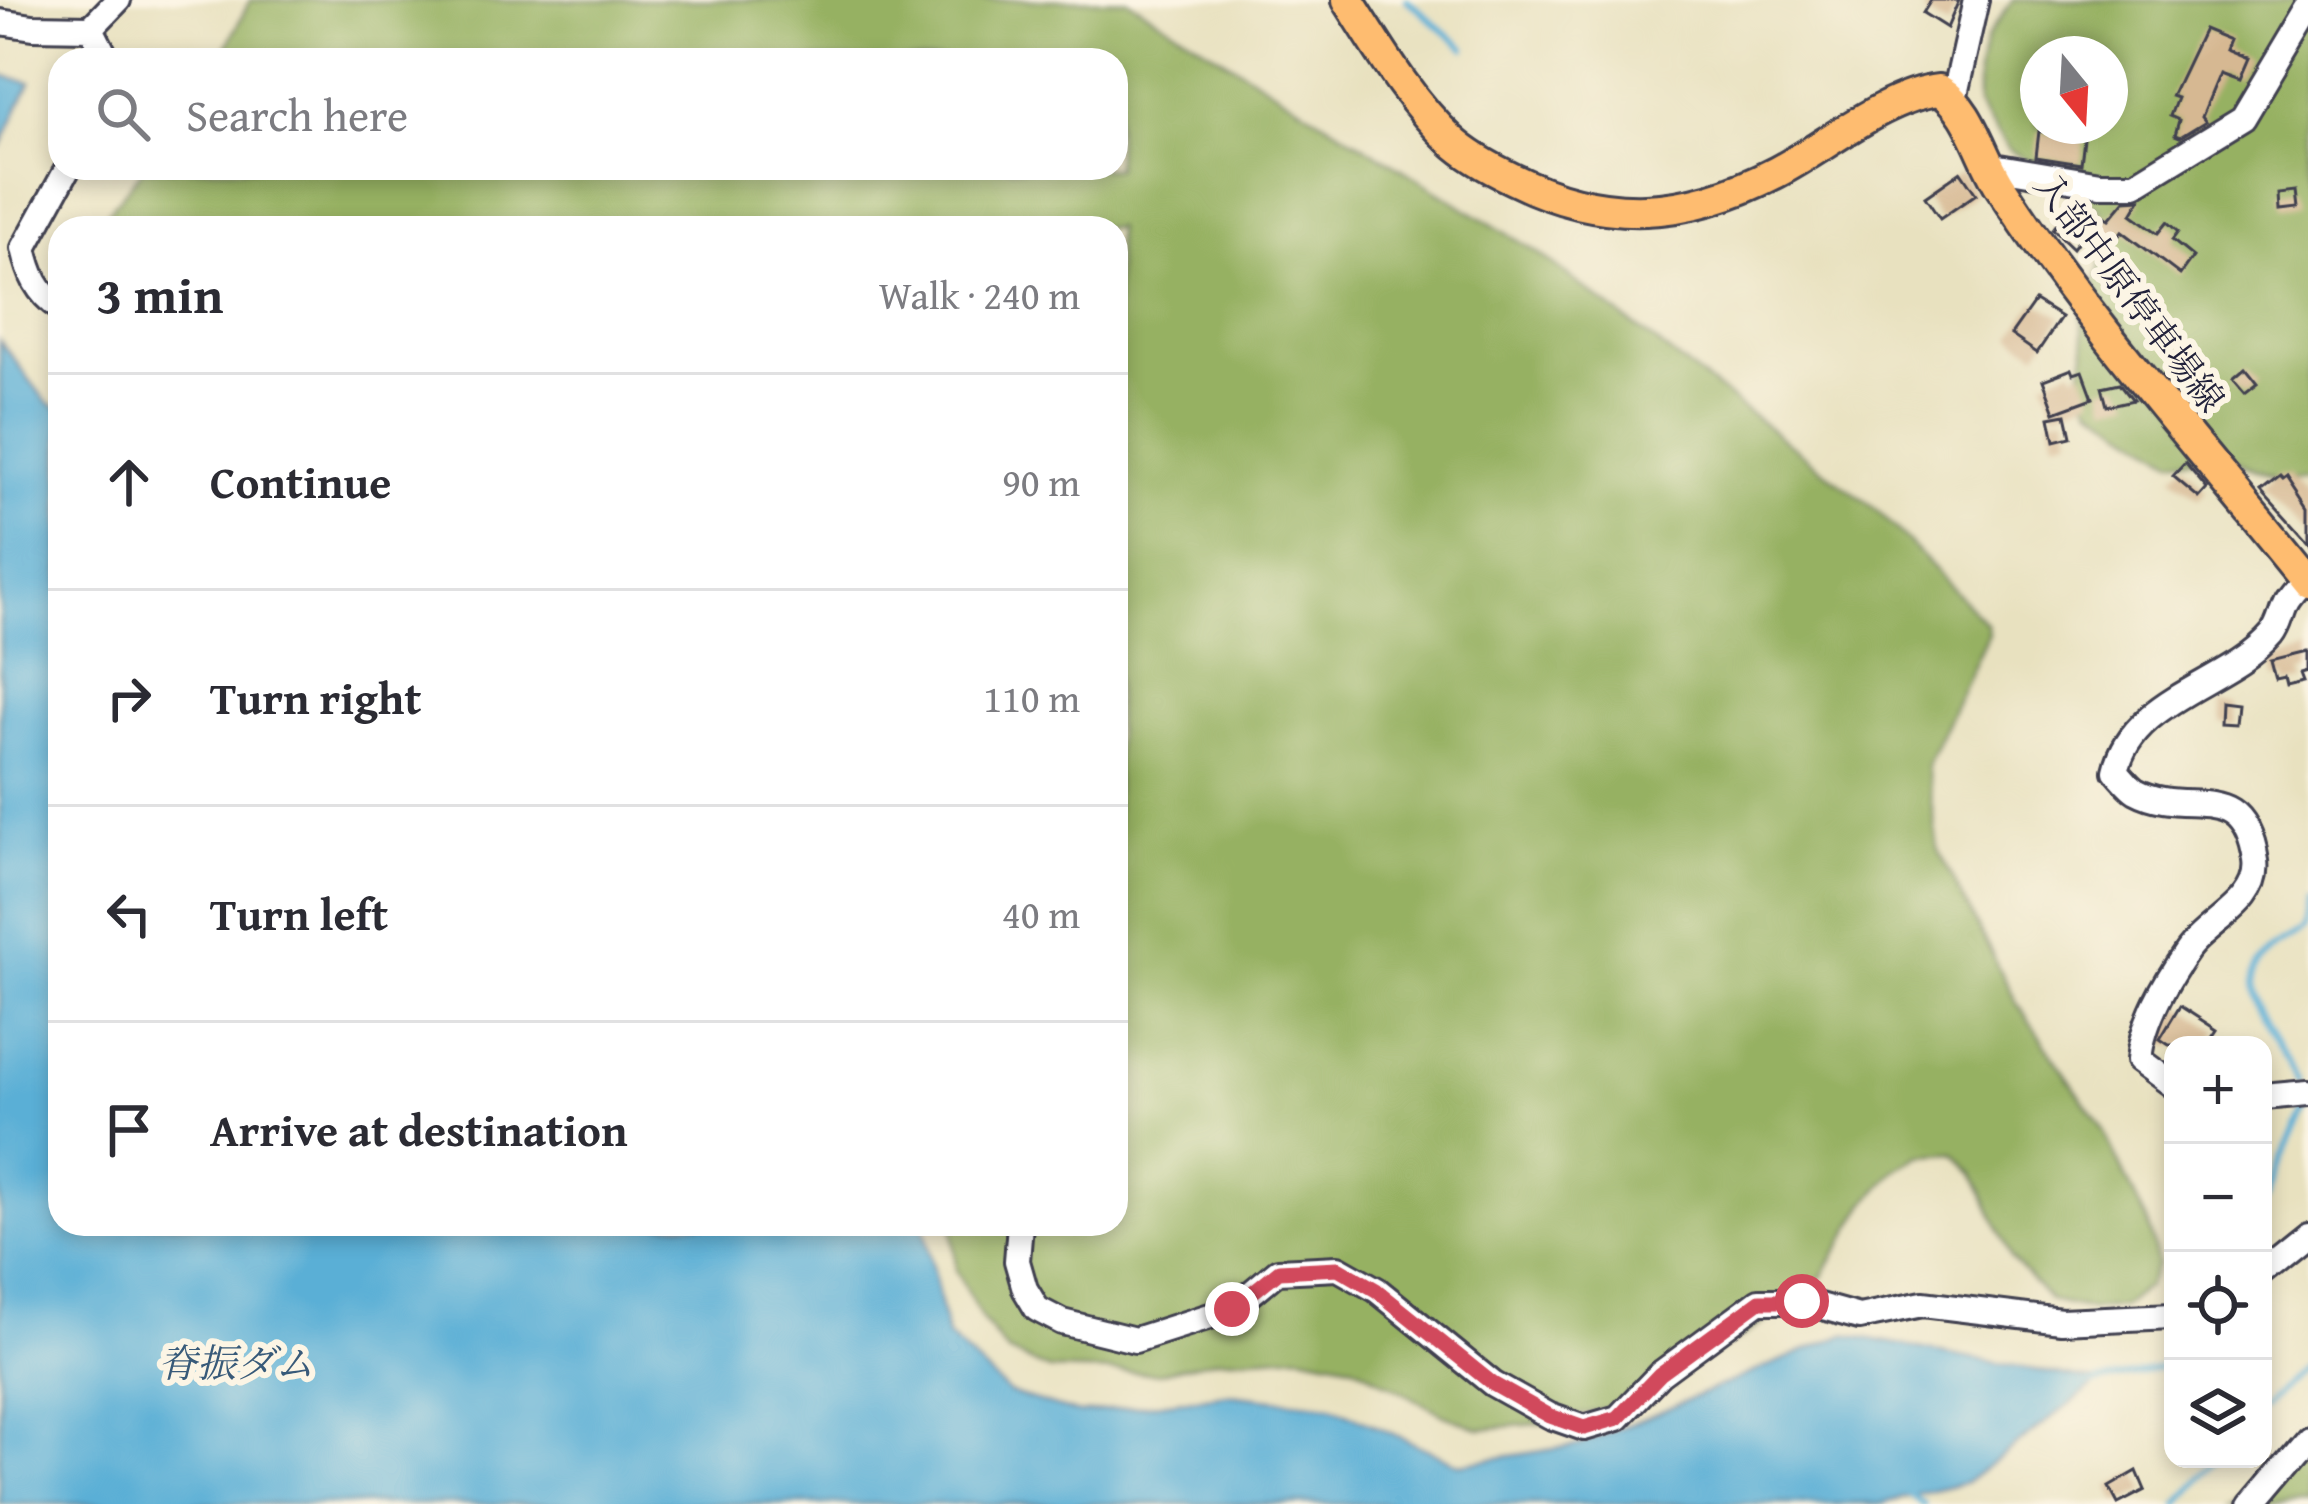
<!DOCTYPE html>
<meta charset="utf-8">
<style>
body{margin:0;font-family:"Gentium Book Plus","Noto Serif JP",serif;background:#f7f7f7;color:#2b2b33}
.controls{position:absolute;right:36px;bottom:36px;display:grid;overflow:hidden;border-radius:24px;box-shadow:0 6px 18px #0003}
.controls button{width:108px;height:108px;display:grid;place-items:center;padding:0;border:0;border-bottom:3px solid #e1e1e2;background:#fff;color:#2b2b33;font:60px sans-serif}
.compass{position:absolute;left:2020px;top:36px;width:108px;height:108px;border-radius:50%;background:#fff;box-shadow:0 6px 18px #0003;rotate:162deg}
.stop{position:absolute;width:36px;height:36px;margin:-27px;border:9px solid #d1495b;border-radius:50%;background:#fff}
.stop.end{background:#d1495b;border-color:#fff;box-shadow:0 3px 12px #0008}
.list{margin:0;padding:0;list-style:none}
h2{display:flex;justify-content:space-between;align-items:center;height:156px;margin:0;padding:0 48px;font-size:51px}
h2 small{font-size:39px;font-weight:400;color:#7c7c81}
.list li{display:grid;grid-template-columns:78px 1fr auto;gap:36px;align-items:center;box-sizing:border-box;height:216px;padding:0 48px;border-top:3px solid #e1e1e2}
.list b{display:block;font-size:45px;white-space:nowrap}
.list em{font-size:39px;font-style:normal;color:#7c7c81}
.icon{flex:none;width:66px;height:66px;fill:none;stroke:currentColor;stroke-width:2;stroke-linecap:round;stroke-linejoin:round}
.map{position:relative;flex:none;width:2308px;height:1504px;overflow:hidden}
.search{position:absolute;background:#fff;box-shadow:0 6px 18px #0003;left:48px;top:48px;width:1080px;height:132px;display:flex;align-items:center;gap:30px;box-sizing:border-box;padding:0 42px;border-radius:36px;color:#7c7c81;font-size:45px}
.panel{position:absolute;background:#fff;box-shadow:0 6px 18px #0003;left:48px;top:216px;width:1080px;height:1020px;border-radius:36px}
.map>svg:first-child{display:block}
.forest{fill:#96b162;stroke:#5c6a4e;stroke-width:3;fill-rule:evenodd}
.water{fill:#5aafd6;stroke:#3e6888;stroke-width:3}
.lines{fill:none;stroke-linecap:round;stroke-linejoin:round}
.stream{stroke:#5aafd6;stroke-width:6}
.building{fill:#d6b892}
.minor-casing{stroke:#403f4f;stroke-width:30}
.major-casing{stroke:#403f4f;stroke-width:36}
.minor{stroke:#fff;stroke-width:24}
.major{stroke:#febc70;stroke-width:30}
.route{stroke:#d1495b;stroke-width:15}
.labels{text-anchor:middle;stroke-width:12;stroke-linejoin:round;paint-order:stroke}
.street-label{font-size:36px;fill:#22223b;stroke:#fcf5e5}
.water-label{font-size:39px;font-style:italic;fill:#385a79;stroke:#fcf5e5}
</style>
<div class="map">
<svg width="2308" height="1504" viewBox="0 0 2308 1504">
<rect width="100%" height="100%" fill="#fcf5e5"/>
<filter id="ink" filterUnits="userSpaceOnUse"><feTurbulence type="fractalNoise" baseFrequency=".00833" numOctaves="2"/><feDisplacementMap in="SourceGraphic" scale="24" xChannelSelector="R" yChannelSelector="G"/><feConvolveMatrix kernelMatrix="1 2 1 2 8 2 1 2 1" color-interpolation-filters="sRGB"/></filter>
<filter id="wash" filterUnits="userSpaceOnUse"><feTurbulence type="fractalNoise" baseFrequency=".004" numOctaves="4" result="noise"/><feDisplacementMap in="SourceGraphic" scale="48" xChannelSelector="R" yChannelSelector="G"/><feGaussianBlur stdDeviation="2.7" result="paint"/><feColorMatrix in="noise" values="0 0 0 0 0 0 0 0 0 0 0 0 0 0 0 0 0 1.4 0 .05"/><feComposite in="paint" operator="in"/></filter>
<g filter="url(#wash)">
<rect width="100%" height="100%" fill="#e8e1bf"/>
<!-- forest -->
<path class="forest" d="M 250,0 L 1128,0 L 1538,253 L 1878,511 L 1987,624 L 1989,634 L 1926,766 L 1938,850 L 2016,1001 L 2104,1131 L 2147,1222 L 2157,1263 L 2147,1287 L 2121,1307 L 2091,1310 L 2050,1301 L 2012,1259 L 1974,1173 L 1954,1153 L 1920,1155 L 1896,1170 L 1866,1203 L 1822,1277 L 1765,1322 L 1708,1358 L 1605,1409 L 1546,1423 L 1480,1429 L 1444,1415 L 1352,1364 L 1300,1354 L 1217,1359 L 1157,1373 L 1049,1370 L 1007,1352 L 981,1318 L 956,1270 L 952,1224 L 1116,1224 L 1116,228 L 95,228 L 144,168 L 1116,168 L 1116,60 L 220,60 Z
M 2012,0 L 2308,0 L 2308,485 L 2270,479 L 2237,461 L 2208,457 L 2172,459 L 2091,406 L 2080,386 L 2085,351 L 2082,317 L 2100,269 L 2105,225 L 2101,209 L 2046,169 L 2009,150 L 1978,105 L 1978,72 L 1987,38 ZM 2038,54 L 2110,54 L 2110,126 L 2038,126 Z
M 2308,1448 L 2308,1504 L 2232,1504 L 2286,1457 Z"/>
<!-- water -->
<path class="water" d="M 0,75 L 30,82 L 0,148 Z
M 0,341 L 46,401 L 60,410 L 60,1224 L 923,1224 L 947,1336 L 1009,1393 L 1079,1414 L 1228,1394 L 1329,1405 L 1460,1464 L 1580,1445 L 1845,1334 L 2099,1382 L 1966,1483 L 1879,1504 L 0,1504 Z"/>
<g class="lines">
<!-- stream -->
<path class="stream" d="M 1407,0 L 1465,49
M 2299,1081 C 2281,1049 2228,987 2264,953 C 2275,943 2292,939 2304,928 L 2308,899
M 2263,1203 L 2305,1104
M 2093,1384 L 2173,1364
M 2263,1409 L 2308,1359
M 1908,1493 L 1924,1504
M 2178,1504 L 2218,1459"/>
</g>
<g id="blocks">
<!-- building -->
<path class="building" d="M 1931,0 L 1959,0 L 1947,28 L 1923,13 Z
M 2203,29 L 2230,40 L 2226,50 L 2248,59 L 2239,80 L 2220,73 L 2202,116 L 2206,121 L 2180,137 L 2175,135 L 2179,120 L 2170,116 L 2177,98 L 2171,96 Z
M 2039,131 L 2084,139 L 2081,164 L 2036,157 Z
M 1961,172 L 1976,194 L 1940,219 L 1925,197 Z
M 2296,192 L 2298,208 L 2280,210 L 2279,194 Z
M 2075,199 L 2109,219 L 2125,200 L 2141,199 L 2132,214 L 2158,233 L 2167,222 L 2178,232 L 2172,240 L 2193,257 L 2180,275 L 2122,231 L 2112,245 L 2085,232 L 2073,248 L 2053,229 Z
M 2035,301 L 2061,317 L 2037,353 L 2011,335 Z
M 2246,368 L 2258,383 L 2245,393 L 2233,379 Z
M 2072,369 L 2074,374 L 2083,371 L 2093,398 L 2055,412 L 2043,380 Z
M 2120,383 L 2133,400 L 2107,406 L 2102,387 Z
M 2066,414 L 2071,437 L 2055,441 L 2050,417 Z
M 2185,463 L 2207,489 L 2199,498 L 2173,476 Z
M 2280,475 L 2283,478 L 2287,475 L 2308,507 L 2308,542 L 2261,490 Z
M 2308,652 L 2308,672 L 2301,674 L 2304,682 L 2287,686 L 2285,678 L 2276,680 L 2271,661 Z
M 2222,702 L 2238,704 L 2236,724 L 2221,723 Z
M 2180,1006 L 2217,1030 L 2207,1045 L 2169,1045 L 2160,1039 Z
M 2137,1471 L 2145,1490 L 2118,1504 L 2109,1487 Z"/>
</g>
</g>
<g filter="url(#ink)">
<use href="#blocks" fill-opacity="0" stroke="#403f4f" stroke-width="3"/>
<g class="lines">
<!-- minor casing -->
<g class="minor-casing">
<path id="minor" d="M 0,22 L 33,27 L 91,28 L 118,0
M 91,28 L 107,60
M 1954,99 L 1976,0
M 1987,165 L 2100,184 L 2135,184 L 2243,118 L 2308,9
M 60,308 C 37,293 30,274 24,248 L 68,168
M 2173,1085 L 2139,1060 C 2142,1022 2165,983 2187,951 C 2207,922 2262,901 2256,860 C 2243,774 2188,819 2136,791 C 2129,787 2122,777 2116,771 C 2132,698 2228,685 2272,634 C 2280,624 2281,611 2287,600 C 2292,592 2299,585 2305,578
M 2263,1097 L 2308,1093
M 1020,1224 L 1017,1261 L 1025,1289 L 1037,1309 L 1062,1322 L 1135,1340 L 1232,1309 L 1278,1271 L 1338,1268 L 1377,1290 L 1493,1384 L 1550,1416 L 1584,1428 L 1618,1418 L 1660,1374 L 1759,1301 L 1801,1301 L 1859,1317 L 1923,1304 L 2061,1321 L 2173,1316
M 2263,1270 L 2308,1234
M 2252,1504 L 2308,1438"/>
</g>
<!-- major casing -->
<g class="major-casing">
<path id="major" d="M 1348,0 C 1378,47 1410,102 1451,140 C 1469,157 1492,169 1513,179 C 1604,224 1687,219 1777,172 C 1826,147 1884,96 1939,90 C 1971,108 1981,158 2002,189 C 2092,328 2205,453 2308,582"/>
</g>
<!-- minor -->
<use href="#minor" class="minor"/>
<!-- major -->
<use href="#major" class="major"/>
</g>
</g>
<g class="lines" filter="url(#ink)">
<!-- route -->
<path class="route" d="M 1232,1309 L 1279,1271 L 1338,1268 L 1376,1290 L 1493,1384 L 1550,1416 L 1584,1428 L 1618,1418 L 1660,1374 L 1760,1301 L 1802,1301"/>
</g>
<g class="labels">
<!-- street labels -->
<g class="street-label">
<text transform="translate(2130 292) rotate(53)" y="13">入部中原停車場線</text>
</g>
<!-- water labels -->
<g class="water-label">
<text x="236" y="1377">脊振ダム</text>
</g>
</g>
</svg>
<div class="controls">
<button>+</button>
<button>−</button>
<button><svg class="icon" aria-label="locate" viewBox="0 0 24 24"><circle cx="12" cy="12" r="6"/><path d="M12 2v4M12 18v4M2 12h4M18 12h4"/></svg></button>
<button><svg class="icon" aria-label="layers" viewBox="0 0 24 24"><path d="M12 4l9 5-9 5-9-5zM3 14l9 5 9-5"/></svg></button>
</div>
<svg class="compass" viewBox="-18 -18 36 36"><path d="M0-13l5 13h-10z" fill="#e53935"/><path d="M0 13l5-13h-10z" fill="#7c7c81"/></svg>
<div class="stop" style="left:1802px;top:1301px"></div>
<div class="stop end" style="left:1232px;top:1309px"></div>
<div class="search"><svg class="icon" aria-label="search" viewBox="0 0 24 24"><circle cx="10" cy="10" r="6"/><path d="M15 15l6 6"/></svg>Search here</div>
<section class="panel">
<h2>3 min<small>Walk · 240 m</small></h2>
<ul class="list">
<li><svg class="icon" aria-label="ahead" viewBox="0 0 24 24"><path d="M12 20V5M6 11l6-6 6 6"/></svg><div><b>Continue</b></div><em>90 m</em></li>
<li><svg class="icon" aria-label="right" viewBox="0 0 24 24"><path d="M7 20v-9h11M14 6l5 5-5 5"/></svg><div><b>Turn right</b></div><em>110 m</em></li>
<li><svg class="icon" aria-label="left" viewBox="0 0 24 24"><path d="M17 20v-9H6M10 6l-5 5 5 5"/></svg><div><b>Turn left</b></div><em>40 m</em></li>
<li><svg class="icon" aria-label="arrive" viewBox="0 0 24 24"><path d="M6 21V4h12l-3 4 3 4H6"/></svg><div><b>Arrive at destination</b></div></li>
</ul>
</section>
</div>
